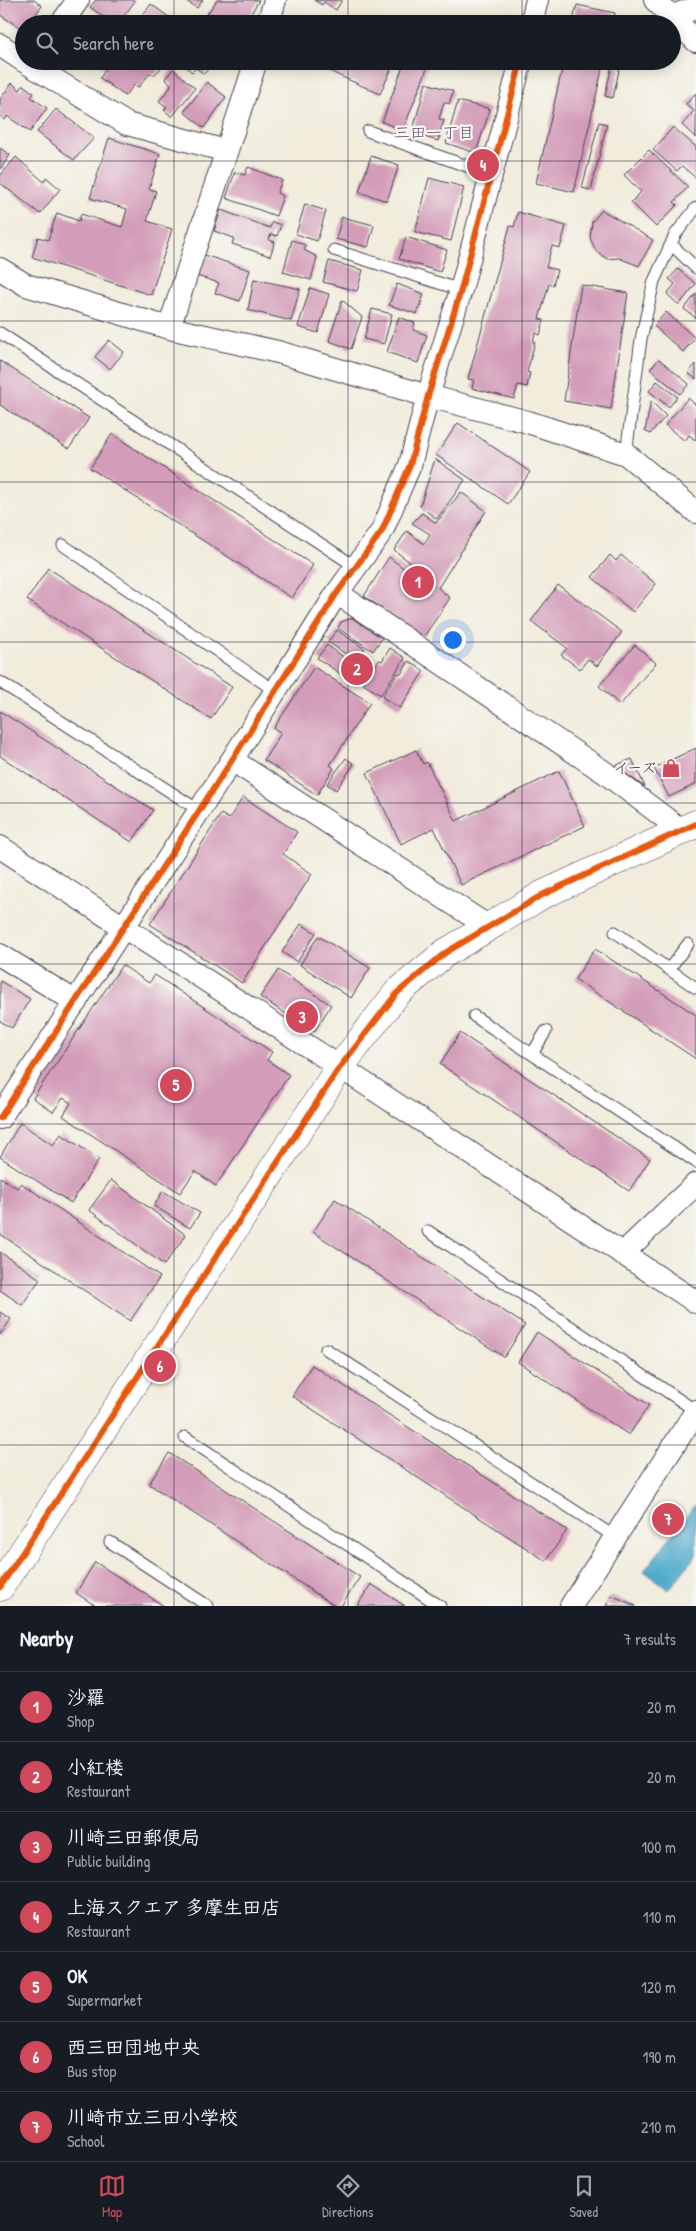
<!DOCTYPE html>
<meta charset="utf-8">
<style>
body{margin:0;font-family:"Patrick Hand","Klee One",sans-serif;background:#20242c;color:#f1f3f6}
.you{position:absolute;left:452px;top:639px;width:18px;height:18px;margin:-12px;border:4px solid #fff;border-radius:50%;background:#1a73e8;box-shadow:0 0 0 8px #1a73e833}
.badge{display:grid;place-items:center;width:32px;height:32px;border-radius:50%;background:#d1495b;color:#fff;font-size:16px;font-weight:700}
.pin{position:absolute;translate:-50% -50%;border:2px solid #fff;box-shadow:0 1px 5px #0006}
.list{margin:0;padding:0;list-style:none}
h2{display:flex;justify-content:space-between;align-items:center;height:65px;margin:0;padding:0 20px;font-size:21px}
h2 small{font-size:16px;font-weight:400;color:#9ea1a6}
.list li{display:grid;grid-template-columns:32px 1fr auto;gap:15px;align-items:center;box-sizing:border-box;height:70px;padding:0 20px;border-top:1px solid #363941}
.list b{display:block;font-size:19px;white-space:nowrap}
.list p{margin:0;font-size:16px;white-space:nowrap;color:#9ea1a6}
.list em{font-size:16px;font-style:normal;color:#9ea1a6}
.icon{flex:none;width:28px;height:28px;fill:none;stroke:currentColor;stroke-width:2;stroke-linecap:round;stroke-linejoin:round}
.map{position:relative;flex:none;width:696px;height:1606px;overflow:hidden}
.search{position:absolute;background:#171b24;box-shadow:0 2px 12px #0003;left:15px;right:15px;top:15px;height:55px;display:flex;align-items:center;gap:12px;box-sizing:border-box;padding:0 18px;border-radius:28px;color:#9ea1a6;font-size:19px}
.sheet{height:555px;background:#171b24}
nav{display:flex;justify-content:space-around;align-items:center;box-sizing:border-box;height:70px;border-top:1px solid #363941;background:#171b24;font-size:14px;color:#9ea1a6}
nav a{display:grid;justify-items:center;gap:2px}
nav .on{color:#d1495b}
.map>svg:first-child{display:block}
.water{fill:#4fabcd;stroke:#386684}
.building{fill:#d39cb8}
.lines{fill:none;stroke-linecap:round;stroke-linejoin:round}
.lane-casing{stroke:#414053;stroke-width:13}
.street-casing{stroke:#414053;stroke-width:24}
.secondary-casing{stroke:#414053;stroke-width:29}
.lane{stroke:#fff;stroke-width:11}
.street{stroke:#fff;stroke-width:22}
.secondary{stroke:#fff;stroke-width:28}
.cycleway-casing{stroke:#f6f6f2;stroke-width:9}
.cycleway{stroke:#e8590c;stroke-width:6}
.grid{fill:none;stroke:#22223b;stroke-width:1;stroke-opacity:0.55}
.labels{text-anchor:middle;stroke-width:4.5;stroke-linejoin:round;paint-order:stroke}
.poi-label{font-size:15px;fill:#22223b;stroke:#f6f6f2;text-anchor:end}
.neighbourhood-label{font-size:16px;fill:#604d67;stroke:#f6f6f2}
</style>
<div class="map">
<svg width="696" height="1606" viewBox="0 0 696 1606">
<rect width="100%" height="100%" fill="#f6f6f2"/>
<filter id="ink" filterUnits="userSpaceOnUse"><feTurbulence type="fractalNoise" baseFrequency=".02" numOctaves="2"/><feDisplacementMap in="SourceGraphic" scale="10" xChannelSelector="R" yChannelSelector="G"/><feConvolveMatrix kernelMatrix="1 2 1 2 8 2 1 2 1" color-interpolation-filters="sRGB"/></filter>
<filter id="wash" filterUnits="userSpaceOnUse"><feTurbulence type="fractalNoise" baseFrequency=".0096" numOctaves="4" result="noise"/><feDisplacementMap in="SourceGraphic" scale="20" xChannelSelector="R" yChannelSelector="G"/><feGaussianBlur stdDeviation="1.12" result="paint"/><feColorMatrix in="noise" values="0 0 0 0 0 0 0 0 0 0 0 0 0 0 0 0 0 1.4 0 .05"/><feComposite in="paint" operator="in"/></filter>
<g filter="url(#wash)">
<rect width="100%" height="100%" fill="#f1ecdb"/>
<!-- water -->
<path class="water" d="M 696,1504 L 696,1555 L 669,1590 L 644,1571 Z"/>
<g id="blocks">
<!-- building -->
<path class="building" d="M 0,0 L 34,0 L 42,6 L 28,24 L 24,24 L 24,30 L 0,15 Z
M 96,0 L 133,0 L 135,1 L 118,24 L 113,24 L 90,7 Z
M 185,0 L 203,0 L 197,8 Z
M 217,0 L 259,0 L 245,24 L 200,24 Z
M 314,0 L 342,0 L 336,10 L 324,2 L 322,5 Z
M 151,4 L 178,24 L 136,24 Z
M 577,5 L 615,13 L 613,24 L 572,24 Z
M 306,19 L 316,24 L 304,24 Z
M 96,61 L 151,61 L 161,68 L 154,75 L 150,73 L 139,87 L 134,85 L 125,96 L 100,78 L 106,69 Z
M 179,61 L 213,61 L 217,64 L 213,69 L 210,67 L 204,74 L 196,68 L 192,72 Z
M 307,61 L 395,61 L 380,94 Z
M 405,61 L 416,61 L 428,66 L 403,130 L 382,122 Z
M 564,61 L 604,61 L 574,192 L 536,183 Z
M 613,61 L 621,61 L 613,98 L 605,96 Z
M 173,69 L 195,88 L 172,117 L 164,110 L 167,107 L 159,101 L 170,88 L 171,84 L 165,79 Z
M 207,82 L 226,97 L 204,128 L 184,112 Z
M 12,83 L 20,90 L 23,85 L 34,93 L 31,97 L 47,108 L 30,132 L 7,116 L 5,120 L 0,116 L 0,99 Z
M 426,83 L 453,91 L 449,104 L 444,102 L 439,119 L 444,120 L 438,141 L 412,133 Z
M 696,93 L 696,138 L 682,125 L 694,111 L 686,104 Z
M 458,101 L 490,109 L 476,153 L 446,143 Z
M 56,109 L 94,138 L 74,160 L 37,132 Z
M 599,122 L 607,124 L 591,190 L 582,188 Z
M 673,127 L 696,147 L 696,178 L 682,166 L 677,171 L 653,150 Z
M 109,138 L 160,154 L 149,189 L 156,191 L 147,221 L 172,229 L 151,295 L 32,257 L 38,237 L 48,240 L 57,213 L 79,221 L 81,214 L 122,227 L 127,209 L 90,198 Z
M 0,148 L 10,155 L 0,170 Z
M 649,150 L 688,187 L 674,202 L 677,205 L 656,227 L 631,202 L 641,192 L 624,175 Z
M 371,156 L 399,165 L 387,201 L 359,192 Z
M 16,157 L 44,182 L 46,177 L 60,189 L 40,214 L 0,183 L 0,176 Z
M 248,167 L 282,180 L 277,193 L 283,196 L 276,216 L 226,198 L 235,172 L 245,175 Z
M 429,178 L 464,187 L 451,241 L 415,232 Z
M 305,204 L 326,211 L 317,241 L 296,234 Z
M 221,210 L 270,228 L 272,222 L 281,225 L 277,236 L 271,234 L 269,240 L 275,242 L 270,256 L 232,244 L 234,238 L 214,231 Z
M 602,210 L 653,240 L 639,266 L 619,258 L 607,259 L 596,251 L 590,238 L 592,222 Z
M 518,212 L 566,226 L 560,248 L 552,246 L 546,267 L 557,270 L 553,285 L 549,284 L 539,319 L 544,320 L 540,335 L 535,333 L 533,342 L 535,342 L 527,372 L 530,373 L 527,387 L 518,385 L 514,399 L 472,388 L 474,380 L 468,379 L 510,226 L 514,227 Z
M 342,217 L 374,225 L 368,247 L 336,239 Z
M 406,237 L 447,250 L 440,272 L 399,259 Z
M 292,240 L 305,245 L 304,250 L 317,257 L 311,280 L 283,272 Z
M 204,255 L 250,270 L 240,301 L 215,293 L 219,283 L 197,276 Z
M 329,261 L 363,270 L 357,291 L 323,282 Z
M 678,269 L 696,284 L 679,305 L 667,294 L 675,284 L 669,279 Z
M 254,279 L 300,289 L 291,321 L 248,310 Z
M 397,284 L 424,294 L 417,314 L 389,305 Z
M 581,285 L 628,293 L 611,409 L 564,401 Z
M 310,288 L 329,294 L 318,333 L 298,327 Z
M 696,294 L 696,318 L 684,309 Z
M 342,300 L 362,317 L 351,349 L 329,341 Z
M 372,309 L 392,314 L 384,344 L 364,339 Z
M 666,312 L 695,338 L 683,352 L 654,326 Z
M 399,317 L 415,323 L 413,330 L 427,335 L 418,363 L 387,352 Z
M 109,340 L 124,352 L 110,369 L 95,357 Z
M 659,359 L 689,384 L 680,394 L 650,369 Z
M 0,361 L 89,418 L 69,449 L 0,405 Z
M 696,364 L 696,379 L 688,373 Z
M 657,381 L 677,397 L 669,407 L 649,391 Z
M 688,398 L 696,405 L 696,438 L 695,440 L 689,435 L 685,441 L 665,425 Z
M 651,401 L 666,416 L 650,434 L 645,431 Z
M 458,423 L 530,472 L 508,504 L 436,455 Z
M 112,434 L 313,565 L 292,598 L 90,468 Z
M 435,459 L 465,480 L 437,519 L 420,506 Z
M 461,492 L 486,511 L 438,588 L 450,598 L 423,638 L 364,596 L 389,557 L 406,570 L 411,563 L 394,550 L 407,531 L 424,544 L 430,534 L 412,523 L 422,513 L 436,523 Z
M 610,555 L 616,561 L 621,555 L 656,584 L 633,612 L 592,577 Z
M 48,568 L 232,687 L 211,719 L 27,600 Z
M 558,585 L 622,632 L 597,666 L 588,659 L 580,669 L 561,655 L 567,648 L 531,621 Z
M 352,618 L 382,638 L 373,651 L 338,628 L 341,622 Z
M 337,630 L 365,649 L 356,661 L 328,642 Z
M 327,645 L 356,666 L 348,679 L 317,658 Z
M 635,645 L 656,663 L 620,705 L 599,686 Z
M 390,648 L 405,658 L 381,695 L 363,684 L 379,660 L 382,661 Z
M 409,661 L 424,671 L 400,708 L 382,697 L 398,673 L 401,674 Z
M 314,667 L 370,703 L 330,765 L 334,768 L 317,795 L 264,760 L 281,733 L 274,728 Z
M 0,711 L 153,810 L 132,842 L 0,756 Z
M 696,748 L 696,784 L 669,797 L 654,768 Z
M 416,750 L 423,764 L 427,762 L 456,821 L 559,771 L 585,826 L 461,885 L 434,828 L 401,844 L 367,773 Z
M 346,758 L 354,764 L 336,790 L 327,784 Z
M 632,759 L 645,787 L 614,766 Z
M 243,797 L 297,832 L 283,854 L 312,874 L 242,983 L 150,924 L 221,814 L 229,819 Z
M 301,924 L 316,933 L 297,962 L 282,952 Z
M 318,936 L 370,968 L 351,998 L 300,965 Z
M 595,949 L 696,1015 L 696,1059 L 575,979 Z
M 122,965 L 149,983 L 155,975 L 272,1052 L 267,1060 L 289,1075 L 216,1186 L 195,1171 L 180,1193 L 63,1116 L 71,1103 L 63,1098 L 53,1112 L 33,1098 Z
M 278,970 L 331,1005 L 314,1032 L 260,997 Z
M 0,981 L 30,999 L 12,1028 L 0,1021 Z
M 460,1033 L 650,1159 L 629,1191 L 440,1064 Z
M 20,1123 L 53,1145 L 61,1134 L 99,1159 L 71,1203 L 0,1157 Z
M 0,1177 L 17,1188 L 21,1183 L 160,1277 L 130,1321 L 0,1234 Z
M 111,1180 L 186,1235 L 164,1265 L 89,1210 Z
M 163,1191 L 200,1213 L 190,1228 L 154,1206 Z
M 335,1199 L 525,1325 L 504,1357 L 313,1232 Z
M 0,1252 L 40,1279 L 22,1305 L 0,1290 Z
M 0,1312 L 11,1319 L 0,1335 Z
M 537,1332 L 649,1405 L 629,1435 L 518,1362 Z
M 312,1365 L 567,1530 L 546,1561 L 292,1396 Z
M 169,1453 L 360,1577 L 341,1606 L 335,1606 L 149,1484 Z
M 95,1562 L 164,1606 L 96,1606 L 76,1593 Z
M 371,1584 L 405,1606 L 357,1606 Z
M 611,1595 L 636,1606 L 606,1606 Z"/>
</g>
</g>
<g filter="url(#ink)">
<use href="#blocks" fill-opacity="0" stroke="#414053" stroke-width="1"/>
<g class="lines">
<!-- lane casing -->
<g class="lane-casing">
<path id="lane" d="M 368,131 L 492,175
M 671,244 L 696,268
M 334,250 L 461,290
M 0,333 L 356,567
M 626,454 L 641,339 L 654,281 L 675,235 L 696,208
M 63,545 L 275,691
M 0,682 L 200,811
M 615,932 L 696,988
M 669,969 L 688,944
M 474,1016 L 696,1162
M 532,1054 L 546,1031
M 428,1231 L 696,1411
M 326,1349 L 615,1537
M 185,1437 L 440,1606
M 110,1542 L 208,1606"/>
</g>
<!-- street casing -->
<g class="street-casing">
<path id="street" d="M 655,0 L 696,41
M 672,16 L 696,8
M 61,24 L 78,0
M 268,24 L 275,0
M 531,24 L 537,0
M 0,45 L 24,61
M 24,61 L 127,124 L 226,151
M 0,269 L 26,285 L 169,328 L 278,352 L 428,396 L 528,422 L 626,454 L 696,512
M 169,328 L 256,61
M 337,593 L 604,772 L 681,830
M 232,760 L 489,927
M 0,847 L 340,1067 L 696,1302
M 0,955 L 76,1002
M 0,1118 L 232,760 L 337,593 L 382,531 L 410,465 L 428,396 L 461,290 L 521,61
M 622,1254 L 696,1184
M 571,1606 L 696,1411"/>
</g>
<!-- secondary casing -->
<g class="secondary-casing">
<path id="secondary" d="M 0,1587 L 340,1067 L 397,993 L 445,953 L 542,895 L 696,824"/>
</g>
<!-- lane -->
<use href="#lane" class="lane"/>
<!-- street -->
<use href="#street" class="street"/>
<!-- secondary -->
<use href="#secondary" class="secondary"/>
<!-- cycleway casing -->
<g class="cycleway-casing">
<path id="cycleway" d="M 0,1118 L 232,760 L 337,593 L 382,531 L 410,465 L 428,396 L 461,290 L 521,61
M 0,1587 L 340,1067 L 397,993 L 445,953 L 542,895 L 696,824"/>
</g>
<!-- cycleway -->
<use href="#cycleway" class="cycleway"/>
</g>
</g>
<!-- grid -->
<path class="grid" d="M 174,0 L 174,24M 348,0 L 348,24M 522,0 L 522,24M 174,61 L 174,1606M 348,61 L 348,1606M 522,61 L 522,1606M 0,161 L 696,161M 0,321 L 696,321M 0,482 L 696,482M 0,642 L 696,642M 0,803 L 696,803M 0,964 L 696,964M 0,1124 L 696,1124M 0,1285 L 696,1285M 0,1445 L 696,1445"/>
<!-- icons -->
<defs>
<g id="shop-bare" transform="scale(1.5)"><path d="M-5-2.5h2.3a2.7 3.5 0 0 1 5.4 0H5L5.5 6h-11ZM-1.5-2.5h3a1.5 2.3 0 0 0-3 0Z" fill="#d1495b" stroke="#f6f6f2" stroke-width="2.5" paint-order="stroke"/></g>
</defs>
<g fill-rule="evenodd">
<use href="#shop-bare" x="671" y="768"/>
</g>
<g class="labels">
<!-- poi labels -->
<g class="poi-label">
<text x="656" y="773">イーズ</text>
</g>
<!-- neighbourhood labels -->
<g class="neighbourhood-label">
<text x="434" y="138">三田一丁目</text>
</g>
</g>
</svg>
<div class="you"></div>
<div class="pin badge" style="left:418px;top:582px">1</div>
<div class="pin badge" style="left:357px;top:669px">2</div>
<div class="pin badge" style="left:302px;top:1017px">3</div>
<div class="pin badge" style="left:483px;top:165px">4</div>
<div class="pin badge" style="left:176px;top:1085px">5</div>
<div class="pin badge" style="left:160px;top:1366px">6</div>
<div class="pin badge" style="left:668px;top:1519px">7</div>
<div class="search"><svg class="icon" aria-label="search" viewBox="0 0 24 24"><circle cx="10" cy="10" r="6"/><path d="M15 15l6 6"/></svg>Search here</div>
</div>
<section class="sheet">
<h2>Nearby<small>7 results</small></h2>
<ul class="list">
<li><span class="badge">1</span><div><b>沙羅</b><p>Shop</p></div><em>20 m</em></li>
<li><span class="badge">2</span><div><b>小紅楼</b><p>Restaurant</p></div><em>20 m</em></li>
<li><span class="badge">3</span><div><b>川崎三田郵便局</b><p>Public building</p></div><em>100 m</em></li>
<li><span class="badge">4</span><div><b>上海スクエア 多摩生田店</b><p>Restaurant</p></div><em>110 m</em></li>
<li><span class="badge">5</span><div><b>OK</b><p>Supermarket</p></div><em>120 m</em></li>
<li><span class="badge">6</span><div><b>西三田団地中央</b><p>Bus stop</p></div><em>190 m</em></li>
<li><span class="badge">7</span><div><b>川崎市立三田小学校</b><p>School</p></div><em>210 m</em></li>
</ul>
</section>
<nav>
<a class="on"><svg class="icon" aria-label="map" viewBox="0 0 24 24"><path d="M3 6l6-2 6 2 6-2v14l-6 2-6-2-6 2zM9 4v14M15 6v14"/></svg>Map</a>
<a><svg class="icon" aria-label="directions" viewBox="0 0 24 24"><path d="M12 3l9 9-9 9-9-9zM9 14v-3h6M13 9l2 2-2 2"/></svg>Directions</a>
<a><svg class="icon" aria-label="saved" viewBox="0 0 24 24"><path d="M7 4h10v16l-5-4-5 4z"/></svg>Saved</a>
</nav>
